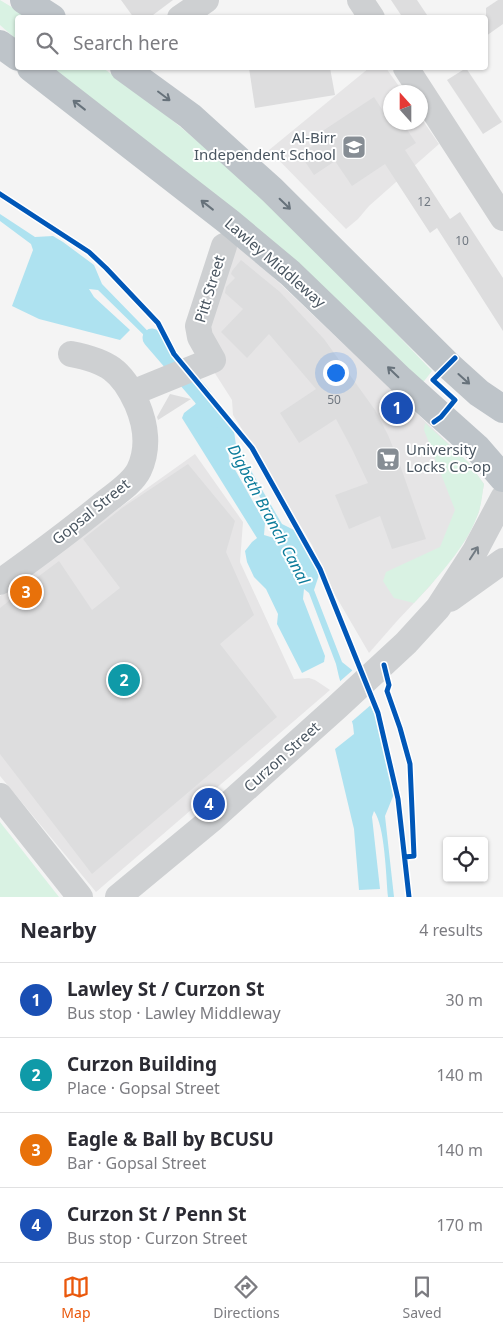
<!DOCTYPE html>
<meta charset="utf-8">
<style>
body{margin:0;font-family:"Noto Sans",sans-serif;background:#f2f2f3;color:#2b2b33}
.controls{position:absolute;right:15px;bottom:15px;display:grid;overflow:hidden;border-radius:5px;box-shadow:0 1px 4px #0004}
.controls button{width:45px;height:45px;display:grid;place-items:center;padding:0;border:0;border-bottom:1px solid #e1e1e2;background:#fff;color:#2b2b33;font:25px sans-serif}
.compass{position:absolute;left:383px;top:85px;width:45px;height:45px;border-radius:50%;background:#fff;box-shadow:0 1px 4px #0004;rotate:339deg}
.you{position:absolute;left:335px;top:372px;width:18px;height:18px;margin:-12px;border:4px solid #fff;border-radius:50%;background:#1a73e8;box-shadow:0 0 0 8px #1a73e833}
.badge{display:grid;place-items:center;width:32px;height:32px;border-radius:50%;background:#ea580c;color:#fff;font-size:16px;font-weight:700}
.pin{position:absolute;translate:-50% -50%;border:2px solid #fff;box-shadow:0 1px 5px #0006}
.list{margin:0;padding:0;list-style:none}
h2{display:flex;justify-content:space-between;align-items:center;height:65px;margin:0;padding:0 20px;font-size:21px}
h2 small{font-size:16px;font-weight:400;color:#7c7c81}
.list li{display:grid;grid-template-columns:32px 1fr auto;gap:15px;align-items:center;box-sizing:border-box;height:75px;padding:0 20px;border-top:1px solid #e1e1e2}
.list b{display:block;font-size:19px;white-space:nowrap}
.list p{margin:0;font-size:16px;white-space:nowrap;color:#7c7c81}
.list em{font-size:16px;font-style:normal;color:#7c7c81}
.icon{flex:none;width:28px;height:28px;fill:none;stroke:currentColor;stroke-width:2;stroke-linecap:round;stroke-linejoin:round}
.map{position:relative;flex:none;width:503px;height:897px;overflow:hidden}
.search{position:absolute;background:#fff;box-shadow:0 1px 4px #0004;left:15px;right:15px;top:15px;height:55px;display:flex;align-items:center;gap:12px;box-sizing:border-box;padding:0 18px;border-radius:5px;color:#7c7c81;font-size:19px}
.sheet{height:365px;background:#fff}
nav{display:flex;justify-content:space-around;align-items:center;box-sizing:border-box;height:70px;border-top:1px solid #e1e1e2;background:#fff;font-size:14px;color:#7c7c81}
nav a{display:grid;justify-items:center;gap:2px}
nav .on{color:#ea580c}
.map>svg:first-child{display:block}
.education{fill:#e6e5e6}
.green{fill:#d9f2e3}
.water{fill:#aee2f0;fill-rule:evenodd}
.pier{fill:#f4f4f4}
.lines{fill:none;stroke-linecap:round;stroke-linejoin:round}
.canal{stroke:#aee2f0;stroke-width:19}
.building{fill:#ddddde}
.minor{stroke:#ced0d2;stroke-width:26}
.highway{stroke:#bec4c9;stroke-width:28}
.cycleway-casing{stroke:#fff;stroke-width:8}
.cycleway{stroke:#0057b8;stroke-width:5}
.oneway{stroke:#67727b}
.oneway2{stroke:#727b83}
.labels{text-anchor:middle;stroke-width:4;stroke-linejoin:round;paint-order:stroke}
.number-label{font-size:12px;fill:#707881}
.poi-label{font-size:15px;fill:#4a5661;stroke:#fff;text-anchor:end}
.street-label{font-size:15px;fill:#4a5661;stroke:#fff}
.water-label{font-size:16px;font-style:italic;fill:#0c7c9b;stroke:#fff}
</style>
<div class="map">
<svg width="503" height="897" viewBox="0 0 503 897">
<rect width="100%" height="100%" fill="#f4f4f4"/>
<!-- education -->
<path class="education" d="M 369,68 L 386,68 L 403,92 L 390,92 L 390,122 L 420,122 L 421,118 L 439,144 L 369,206 L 358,219 L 346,229 L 269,150 Z
M 235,241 L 468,462 L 484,484 L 479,512 L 467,538 L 430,586 L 397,621 L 369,653 L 334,593 L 312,545 L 259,456 L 233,415 L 232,400 L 202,353 Z
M 195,454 L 243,522 L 240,562 L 294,679 L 309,678 L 315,680 L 330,690 L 96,892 L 0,776 L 0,596 L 80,536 Z"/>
<!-- green -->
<path class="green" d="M 0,0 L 28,17 L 18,18 L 17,40 L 0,25 Z
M 51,68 L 103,68 L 154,105 L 226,165 L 324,258 L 432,371 L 421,385 Z
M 425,423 L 468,462 L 484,484 C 482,493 482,502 479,511 C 468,545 438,577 414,603 L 394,598 L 383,581 L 386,572 L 440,547 L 455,510 L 424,430 Z
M 0,822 L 59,897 L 0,897 Z"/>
<!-- water -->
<path class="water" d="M 0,214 L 35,237 L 53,236 L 63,242 L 94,265 L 102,284 L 173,357 L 164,358 L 151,342 L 98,290 L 89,289 L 94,297 L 130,330 L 120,340 L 39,319 L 12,306 L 33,250 L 31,244 L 0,221 Z
M 207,395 L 234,431 L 236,445 L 282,524 L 296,531 L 319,575 L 314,590 L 342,662 L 352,670 L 376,717 L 391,779 L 394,794 L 385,816 L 394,897 L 388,897 C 386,876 385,826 374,811 L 372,817 L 380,889 L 359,890 L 354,829 L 335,749 L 354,734 L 353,725 L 339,677 L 336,664 L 309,593 L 304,589 L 303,599 L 325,656 L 324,662 L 302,673 L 277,624 L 278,614 L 266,589 L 254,577 L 247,562 L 245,551 L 252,542 L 257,538 L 182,418 L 184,413 L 197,403 L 197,397 ZM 228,448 L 233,451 L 271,516 L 276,528 L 274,538 L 264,535 L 265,523 L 229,459 Z"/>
<!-- pier -->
<path class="pier" d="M 354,669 L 372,704 L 350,723 L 338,683 Z"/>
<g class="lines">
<!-- canal -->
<path class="canal" d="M 152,338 L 202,396 L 216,418"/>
</g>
<!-- building -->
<path class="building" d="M 121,0 L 173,0 L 149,18 L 134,18 Z
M 391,0 L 417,0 L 429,18 L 403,18 Z
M 498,0 L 503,0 L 503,24 L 486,36 L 486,8 Z
M 249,68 L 330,68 L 335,95 L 255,108 Z
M 466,68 L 502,122 L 483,134 L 447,80 Z
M 374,97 L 385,114 L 390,110 L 390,122 L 402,122 L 416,143 L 405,150 L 450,219 L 460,212 L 503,278 L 503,331 L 437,228 L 430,233 L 385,164 L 352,186 L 335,161 L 314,175 L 300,154 L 322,140 L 318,134 Z
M 241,260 L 280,292 L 324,339 L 375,410 L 388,435 L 400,465 L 426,539 L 392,549 L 380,516 L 349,529 L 335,495 L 368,483 L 352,449 L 336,419 L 299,443 L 280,413 L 316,389 L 269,334 L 247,358 L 221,332 L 243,309 L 225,293 L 226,287 L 235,278 L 231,274 L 232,271 Z
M 170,394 L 191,399 L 158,420 L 157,417 Z
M 188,464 L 235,521 L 226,552 L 254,615 L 220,644 L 277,717 L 92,874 L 0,754 L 0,608 L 20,592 L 19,591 L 59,561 L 92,610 L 120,588 L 83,539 L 122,508 Z"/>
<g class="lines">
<!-- minor -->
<path class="minor" d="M 360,0 L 372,18
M 180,18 L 206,0
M 406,68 L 503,218
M 132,393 L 213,360 L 200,337 L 198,326 L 224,246
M 0,582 C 35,557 70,531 103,504 C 115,494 132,484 139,470 C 149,449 146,425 137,404 C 122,370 107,361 71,354
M 450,599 L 503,561
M 0,796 L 80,897
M 118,897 L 211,820 L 337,707 L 406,643 L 438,608 L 475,551 L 503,498"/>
<!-- highway -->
<path class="highway" d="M 24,0 L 52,18
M 0,44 L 18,57
M 31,68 L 229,222 L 290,273 L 401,380 L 477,448 L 503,478
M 124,68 L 190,116 L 272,190 L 448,365 L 479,393 L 503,409"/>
<!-- cycleway casing -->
<g class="cycleway-casing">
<path id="cycleway" d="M 0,194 L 89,252 L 106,268 L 158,323 L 174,354 L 252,448 L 320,569 L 378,713 L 398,799 L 409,897
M 434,422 L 441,417 L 455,400 L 433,380 L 455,358
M 384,665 L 389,685 L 387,691 L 400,728 L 410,764 L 414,856 L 405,857"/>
</g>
<!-- cycleway -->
<use href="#cycleway" class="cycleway"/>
</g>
<!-- one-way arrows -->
<defs><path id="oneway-shaft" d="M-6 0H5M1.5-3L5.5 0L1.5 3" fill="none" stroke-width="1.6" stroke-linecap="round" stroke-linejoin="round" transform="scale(1.25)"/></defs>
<g class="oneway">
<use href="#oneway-shaft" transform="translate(164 96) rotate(37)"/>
<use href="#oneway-shaft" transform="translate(79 105) rotate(-142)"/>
<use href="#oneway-shaft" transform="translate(285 204) rotate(44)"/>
<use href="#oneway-shaft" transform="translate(207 205) rotate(-142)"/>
<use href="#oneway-shaft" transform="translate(393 372) rotate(-136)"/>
<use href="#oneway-shaft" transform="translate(464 379) rotate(42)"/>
</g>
<use class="oneway2" href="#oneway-shaft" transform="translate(474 553) rotate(-57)"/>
<!-- icons -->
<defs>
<g id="school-square" transform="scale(1.25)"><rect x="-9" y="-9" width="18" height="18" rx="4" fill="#868d94" stroke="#fff"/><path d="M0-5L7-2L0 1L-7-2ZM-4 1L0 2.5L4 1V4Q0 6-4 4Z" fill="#fff"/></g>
<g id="supermarket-square" transform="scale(1.25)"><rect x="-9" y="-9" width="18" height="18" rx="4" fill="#868d94" stroke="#fff"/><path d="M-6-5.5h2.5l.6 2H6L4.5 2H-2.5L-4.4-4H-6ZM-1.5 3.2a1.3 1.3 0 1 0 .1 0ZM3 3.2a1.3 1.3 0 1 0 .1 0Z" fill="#fff"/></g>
</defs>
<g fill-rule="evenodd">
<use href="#school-square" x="354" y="147"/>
<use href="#supermarket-square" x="388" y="459"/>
</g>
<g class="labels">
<!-- number labels -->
<g class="number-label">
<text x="424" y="206">12</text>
<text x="462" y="245">10</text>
<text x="334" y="404">50</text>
</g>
<!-- poi labels -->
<g class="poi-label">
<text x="336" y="143">Al-Birr<tspan x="336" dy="17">Independent School</tspan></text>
<text x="406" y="455" text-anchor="start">University<tspan x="406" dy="17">Locks Co-op</tspan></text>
</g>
<!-- street labels -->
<g class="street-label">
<text transform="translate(275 263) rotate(41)" y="5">Lawley Middleway</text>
<text transform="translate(210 289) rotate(-73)" y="5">Pitt Street</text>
<text transform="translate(91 512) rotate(-39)" y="5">Gopsal Street</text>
<text transform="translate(282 757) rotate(-42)" y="5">Curzon Street</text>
</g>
<!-- water labels -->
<g class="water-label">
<text transform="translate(269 514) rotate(62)" y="6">Digbeth Branch Canal</text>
</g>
</g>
</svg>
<div class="controls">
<button><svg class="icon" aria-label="locate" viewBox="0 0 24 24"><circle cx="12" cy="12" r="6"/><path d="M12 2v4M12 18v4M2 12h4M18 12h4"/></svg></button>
</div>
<svg class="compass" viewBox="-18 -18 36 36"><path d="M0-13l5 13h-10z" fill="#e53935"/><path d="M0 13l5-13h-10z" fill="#7c7c81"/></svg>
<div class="you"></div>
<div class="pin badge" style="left:397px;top:408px;background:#1a4fb4">1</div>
<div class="pin badge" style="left:124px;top:680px;background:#0f9aa8">2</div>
<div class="pin badge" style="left:26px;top:592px;background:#e8710a">3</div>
<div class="pin badge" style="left:209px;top:804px;background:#1a4fb4">4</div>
<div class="search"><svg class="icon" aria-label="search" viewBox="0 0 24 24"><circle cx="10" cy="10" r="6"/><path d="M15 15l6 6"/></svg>Search here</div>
</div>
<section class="sheet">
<h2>Nearby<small>4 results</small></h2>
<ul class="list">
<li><span class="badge" style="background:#1a4fb4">1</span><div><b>Lawley St / Curzon St</b><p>Bus stop · Lawley Middleway</p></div><em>30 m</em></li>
<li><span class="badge" style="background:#0f9aa8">2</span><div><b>Curzon Building</b><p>Place · Gopsal Street</p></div><em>140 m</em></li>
<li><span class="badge" style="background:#e8710a">3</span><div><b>Eagle &amp; Ball by BCUSU</b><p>Bar · Gopsal Street</p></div><em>140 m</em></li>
<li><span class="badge" style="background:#1a4fb4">4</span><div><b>Curzon St / Penn St</b><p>Bus stop · Curzon Street</p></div><em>170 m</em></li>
</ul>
</section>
<nav>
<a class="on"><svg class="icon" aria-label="map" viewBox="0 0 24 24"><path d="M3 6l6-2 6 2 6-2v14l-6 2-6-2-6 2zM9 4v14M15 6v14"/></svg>Map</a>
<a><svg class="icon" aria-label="directions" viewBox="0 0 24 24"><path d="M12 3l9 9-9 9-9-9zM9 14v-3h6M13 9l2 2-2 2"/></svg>Directions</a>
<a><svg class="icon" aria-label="saved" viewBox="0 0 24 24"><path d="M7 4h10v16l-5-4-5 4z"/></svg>Saved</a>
</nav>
